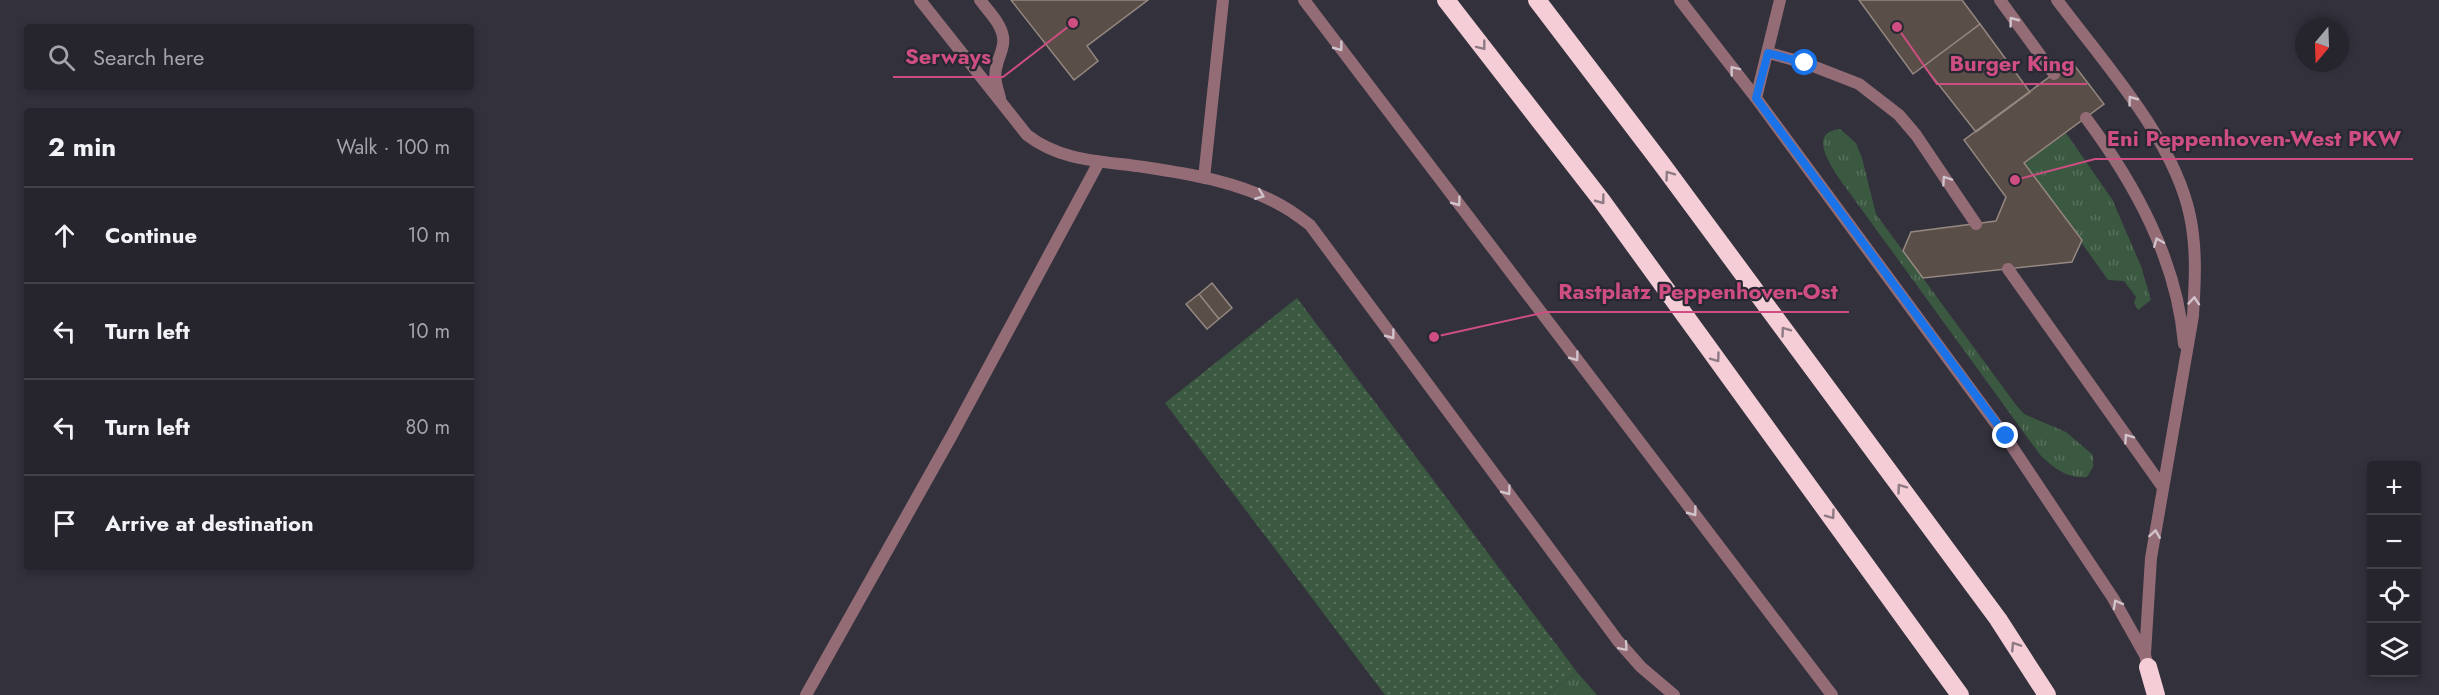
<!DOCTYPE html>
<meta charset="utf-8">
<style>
body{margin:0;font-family:Jost,sans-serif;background:#2e2d35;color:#f1f3f6}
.controls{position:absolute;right:18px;bottom:18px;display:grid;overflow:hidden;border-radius:6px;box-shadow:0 3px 9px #0003}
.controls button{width:54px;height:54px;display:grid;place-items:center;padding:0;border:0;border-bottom:2px solid #424249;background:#26252d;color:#f1f3f6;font:30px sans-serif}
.compass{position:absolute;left:2295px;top:18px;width:54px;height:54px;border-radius:50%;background:#26252d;box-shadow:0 3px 9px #0003;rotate:199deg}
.stop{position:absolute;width:18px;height:18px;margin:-14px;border:4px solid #1a73e8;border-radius:50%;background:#fff}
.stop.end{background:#1a73e8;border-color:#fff;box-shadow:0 2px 6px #0008}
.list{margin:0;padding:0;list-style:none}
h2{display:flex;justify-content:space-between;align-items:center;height:78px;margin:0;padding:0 24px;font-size:26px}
h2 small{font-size:20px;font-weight:400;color:#a4a5aa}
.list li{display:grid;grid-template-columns:39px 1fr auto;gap:18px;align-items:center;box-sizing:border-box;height:96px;padding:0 24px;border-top:2px solid #424249}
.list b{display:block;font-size:22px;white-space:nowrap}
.list em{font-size:20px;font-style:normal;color:#a4a5aa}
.icon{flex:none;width:33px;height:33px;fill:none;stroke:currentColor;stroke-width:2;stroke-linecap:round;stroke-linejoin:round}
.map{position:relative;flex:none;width:2439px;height:695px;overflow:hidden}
.search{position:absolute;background:#26252d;box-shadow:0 3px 9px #0003;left:24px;top:24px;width:450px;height:66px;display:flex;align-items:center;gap:15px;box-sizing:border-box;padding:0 21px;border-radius:6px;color:#a4a5aa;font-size:22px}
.panel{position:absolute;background:#26252d;box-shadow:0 3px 9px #0003;left:24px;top:108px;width:450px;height:462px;border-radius:6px}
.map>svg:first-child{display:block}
.grass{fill:url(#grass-tufts)}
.park{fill:url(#park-dots)}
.building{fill:#5a4e48;stroke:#958881;stroke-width:1.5}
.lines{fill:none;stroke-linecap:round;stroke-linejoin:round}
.service{stroke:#936c76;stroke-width:12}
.motorway{stroke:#f4cdd6;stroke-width:18}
.oneway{stroke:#d1c3cb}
.oneway2{stroke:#8e7a84}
.route{stroke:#1a73e8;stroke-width:8}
.leader{fill:none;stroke:#ce4e82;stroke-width:2}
.callout-dot{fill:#ce4e82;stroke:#282832;stroke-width:2}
.callout-label{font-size:22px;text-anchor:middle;font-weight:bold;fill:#ce4e82;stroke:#282832;stroke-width:4.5;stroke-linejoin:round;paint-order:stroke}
</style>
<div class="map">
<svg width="2439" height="695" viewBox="0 0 2439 695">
<defs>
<pattern id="grass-tufts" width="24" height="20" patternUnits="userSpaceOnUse" patternTransform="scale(1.5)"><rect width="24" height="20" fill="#3b5840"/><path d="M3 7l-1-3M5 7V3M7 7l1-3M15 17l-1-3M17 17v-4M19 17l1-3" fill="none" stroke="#58705c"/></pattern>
<pattern id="park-dots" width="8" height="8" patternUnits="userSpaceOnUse" patternTransform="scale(1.5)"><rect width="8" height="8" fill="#3b5840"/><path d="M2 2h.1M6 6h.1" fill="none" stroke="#58705c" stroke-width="1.8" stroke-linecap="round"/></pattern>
</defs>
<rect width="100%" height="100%" fill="#32313c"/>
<!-- grass -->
<path class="grass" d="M 1840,129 L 1856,143 L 1862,158 L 1876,214 L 2016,405 L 2024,414 L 2066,432 L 2093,455 L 2093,467 L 2087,477 C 2068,479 2055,469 2041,456 L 1838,177 C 1828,161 1809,132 1840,129 Z
M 2066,133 L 2112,199 L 2141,266 L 2151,300 L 2138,310 L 2134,303 L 2136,297 L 2124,281 L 2108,280 L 2081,242 L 2082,240 L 2024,163 Z
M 1577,672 L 1597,695 L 1547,695 Z"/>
<!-- park -->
<path class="park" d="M 1297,298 L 1577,672 L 1547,695 L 1385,695 L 1165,403 Z"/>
<!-- building -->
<path class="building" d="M 1011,0 L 1148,0 L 1087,46 L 1098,61 L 1074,80 Z
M 1859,0 L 1962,0 L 1980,24 L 1913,74 Z
M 1980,24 L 2030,92 L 1976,132 L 1924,66 Z
M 2071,61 L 2104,104 L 2024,163 L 2082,240 L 2072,262 L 1923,278 L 1903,251 L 1911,232 L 1996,221 L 2006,197 L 1964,140 Z
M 1212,283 L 1232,308 L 1219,319 L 1199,294 Z
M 1199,294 L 1219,319 L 1207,329 L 1186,304 Z"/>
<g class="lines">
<!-- service -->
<path class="service" d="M 920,0 L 1027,135 C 1062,162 1103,161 1144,167 C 1191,174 1244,183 1284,207 C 1293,212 1302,219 1310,225 L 1618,641 L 1641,667 L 1674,695
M 980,0 C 988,11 1001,23 1003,37 C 1005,47 999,55 997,65 C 993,76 997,87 1000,98
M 1304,0 L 1832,695
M 1680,0 L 1756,98 L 2005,436 L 2113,598 L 2145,655 L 2148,667
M 2000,0 L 2054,74
M 2057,0 C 2104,63 2174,139 2190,216 C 2197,249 2195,283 2193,316 L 2151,558 L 2145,654
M 1769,53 L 1805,63 L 1859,84 L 1899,115 L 1916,135 L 1976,224
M 1756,98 L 1780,0
M 2086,118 C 2135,184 2177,260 2184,344
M 1204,178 L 1223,0
M 2008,269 L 2162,486
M 806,695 L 952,435 L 1099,162"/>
<!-- motorway -->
<path class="motorway" d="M 1446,0 L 1602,201 L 1960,695
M 1537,0 L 1661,163 L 1998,619 L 2047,695
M 2148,667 L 2156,695"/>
</g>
<!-- one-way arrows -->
<defs><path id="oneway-chevron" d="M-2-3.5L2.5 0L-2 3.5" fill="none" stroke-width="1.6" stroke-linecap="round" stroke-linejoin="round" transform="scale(1.5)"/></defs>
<g class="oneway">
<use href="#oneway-chevron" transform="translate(2013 21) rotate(-127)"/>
<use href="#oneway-chevron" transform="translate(1339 47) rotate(53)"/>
<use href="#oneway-chevron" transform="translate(1734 70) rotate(-128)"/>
<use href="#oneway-chevron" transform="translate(2132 100) rotate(-127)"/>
<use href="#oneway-chevron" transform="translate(1946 180) rotate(-124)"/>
<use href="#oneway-chevron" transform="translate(1260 195) rotate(22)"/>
<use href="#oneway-chevron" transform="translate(1457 202) rotate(53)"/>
<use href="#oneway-chevron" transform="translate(2158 242) rotate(-112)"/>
<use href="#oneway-chevron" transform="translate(2194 301) rotate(-86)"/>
<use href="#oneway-chevron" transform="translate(1391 335) rotate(53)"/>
<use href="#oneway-chevron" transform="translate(1575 357) rotate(53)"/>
<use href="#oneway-chevron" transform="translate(2128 438) rotate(-125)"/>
<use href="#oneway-chevron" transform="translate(1507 491) rotate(53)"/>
<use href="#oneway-chevron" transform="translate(1693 512) rotate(53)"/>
<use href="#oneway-chevron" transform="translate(2155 534) rotate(-81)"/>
<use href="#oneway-chevron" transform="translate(2117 604) rotate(-119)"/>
<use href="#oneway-chevron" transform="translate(1624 647) rotate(49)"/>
</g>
<g class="oneway2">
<use href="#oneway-chevron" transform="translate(1482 46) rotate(52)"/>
<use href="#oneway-chevron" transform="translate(1669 175) rotate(-126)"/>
<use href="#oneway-chevron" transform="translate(1601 200) rotate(53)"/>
<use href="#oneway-chevron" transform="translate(1785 331) rotate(-126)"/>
<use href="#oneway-chevron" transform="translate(1716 358) rotate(54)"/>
<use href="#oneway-chevron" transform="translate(1901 488) rotate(-126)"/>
<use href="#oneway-chevron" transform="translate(1831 515) rotate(54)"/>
<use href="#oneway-chevron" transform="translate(2015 646) rotate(-123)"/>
</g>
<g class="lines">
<!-- route -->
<path class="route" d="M 1805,63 L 1768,53 L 1756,98 L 2006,436"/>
</g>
<!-- callouts -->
<path class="leader" d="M1073 23L1003 77H893M1897 27L1937 84H2087M2015 180L2095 159H2413M1434 337L1546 312H1849"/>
<g class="callout-dot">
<circle cx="1073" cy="23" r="6"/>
<circle cx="1897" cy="27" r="6"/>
<circle cx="2015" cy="180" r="6"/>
<circle cx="1434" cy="337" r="6"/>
</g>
<g class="callout-label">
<text x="948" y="64">Serways</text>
<text x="2012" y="71">Burger King</text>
<text x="2254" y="146">Eni Peppenhoven-West PKW</text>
<text x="1698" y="299">Rastplatz Peppenhoven-Ost</text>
</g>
</svg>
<div class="controls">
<button>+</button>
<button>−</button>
<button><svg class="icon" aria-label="locate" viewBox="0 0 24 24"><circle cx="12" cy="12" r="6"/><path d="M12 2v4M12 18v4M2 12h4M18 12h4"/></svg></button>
<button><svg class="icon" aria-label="layers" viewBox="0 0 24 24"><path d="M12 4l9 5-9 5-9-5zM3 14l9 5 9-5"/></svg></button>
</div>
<svg class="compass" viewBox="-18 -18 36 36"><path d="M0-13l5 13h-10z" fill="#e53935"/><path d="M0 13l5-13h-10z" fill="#a4a5aa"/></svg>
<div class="stop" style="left:1805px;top:63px"></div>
<div class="stop end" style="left:2006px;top:436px"></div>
<div class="search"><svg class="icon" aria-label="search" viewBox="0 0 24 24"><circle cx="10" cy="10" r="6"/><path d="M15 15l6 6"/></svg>Search here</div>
<section class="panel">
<h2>2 min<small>Walk · 100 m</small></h2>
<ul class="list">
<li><svg class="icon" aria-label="ahead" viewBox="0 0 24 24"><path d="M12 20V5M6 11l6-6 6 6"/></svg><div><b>Continue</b></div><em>10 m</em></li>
<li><svg class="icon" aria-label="left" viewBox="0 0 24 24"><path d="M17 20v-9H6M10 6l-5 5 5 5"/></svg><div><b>Turn left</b></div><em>10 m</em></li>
<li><svg class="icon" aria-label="left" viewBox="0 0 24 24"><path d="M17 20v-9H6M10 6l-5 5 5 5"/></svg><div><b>Turn left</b></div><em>80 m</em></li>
<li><svg class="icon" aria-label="arrive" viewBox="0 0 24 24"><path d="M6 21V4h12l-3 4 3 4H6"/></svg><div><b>Arrive at destination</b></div></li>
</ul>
</section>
</div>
